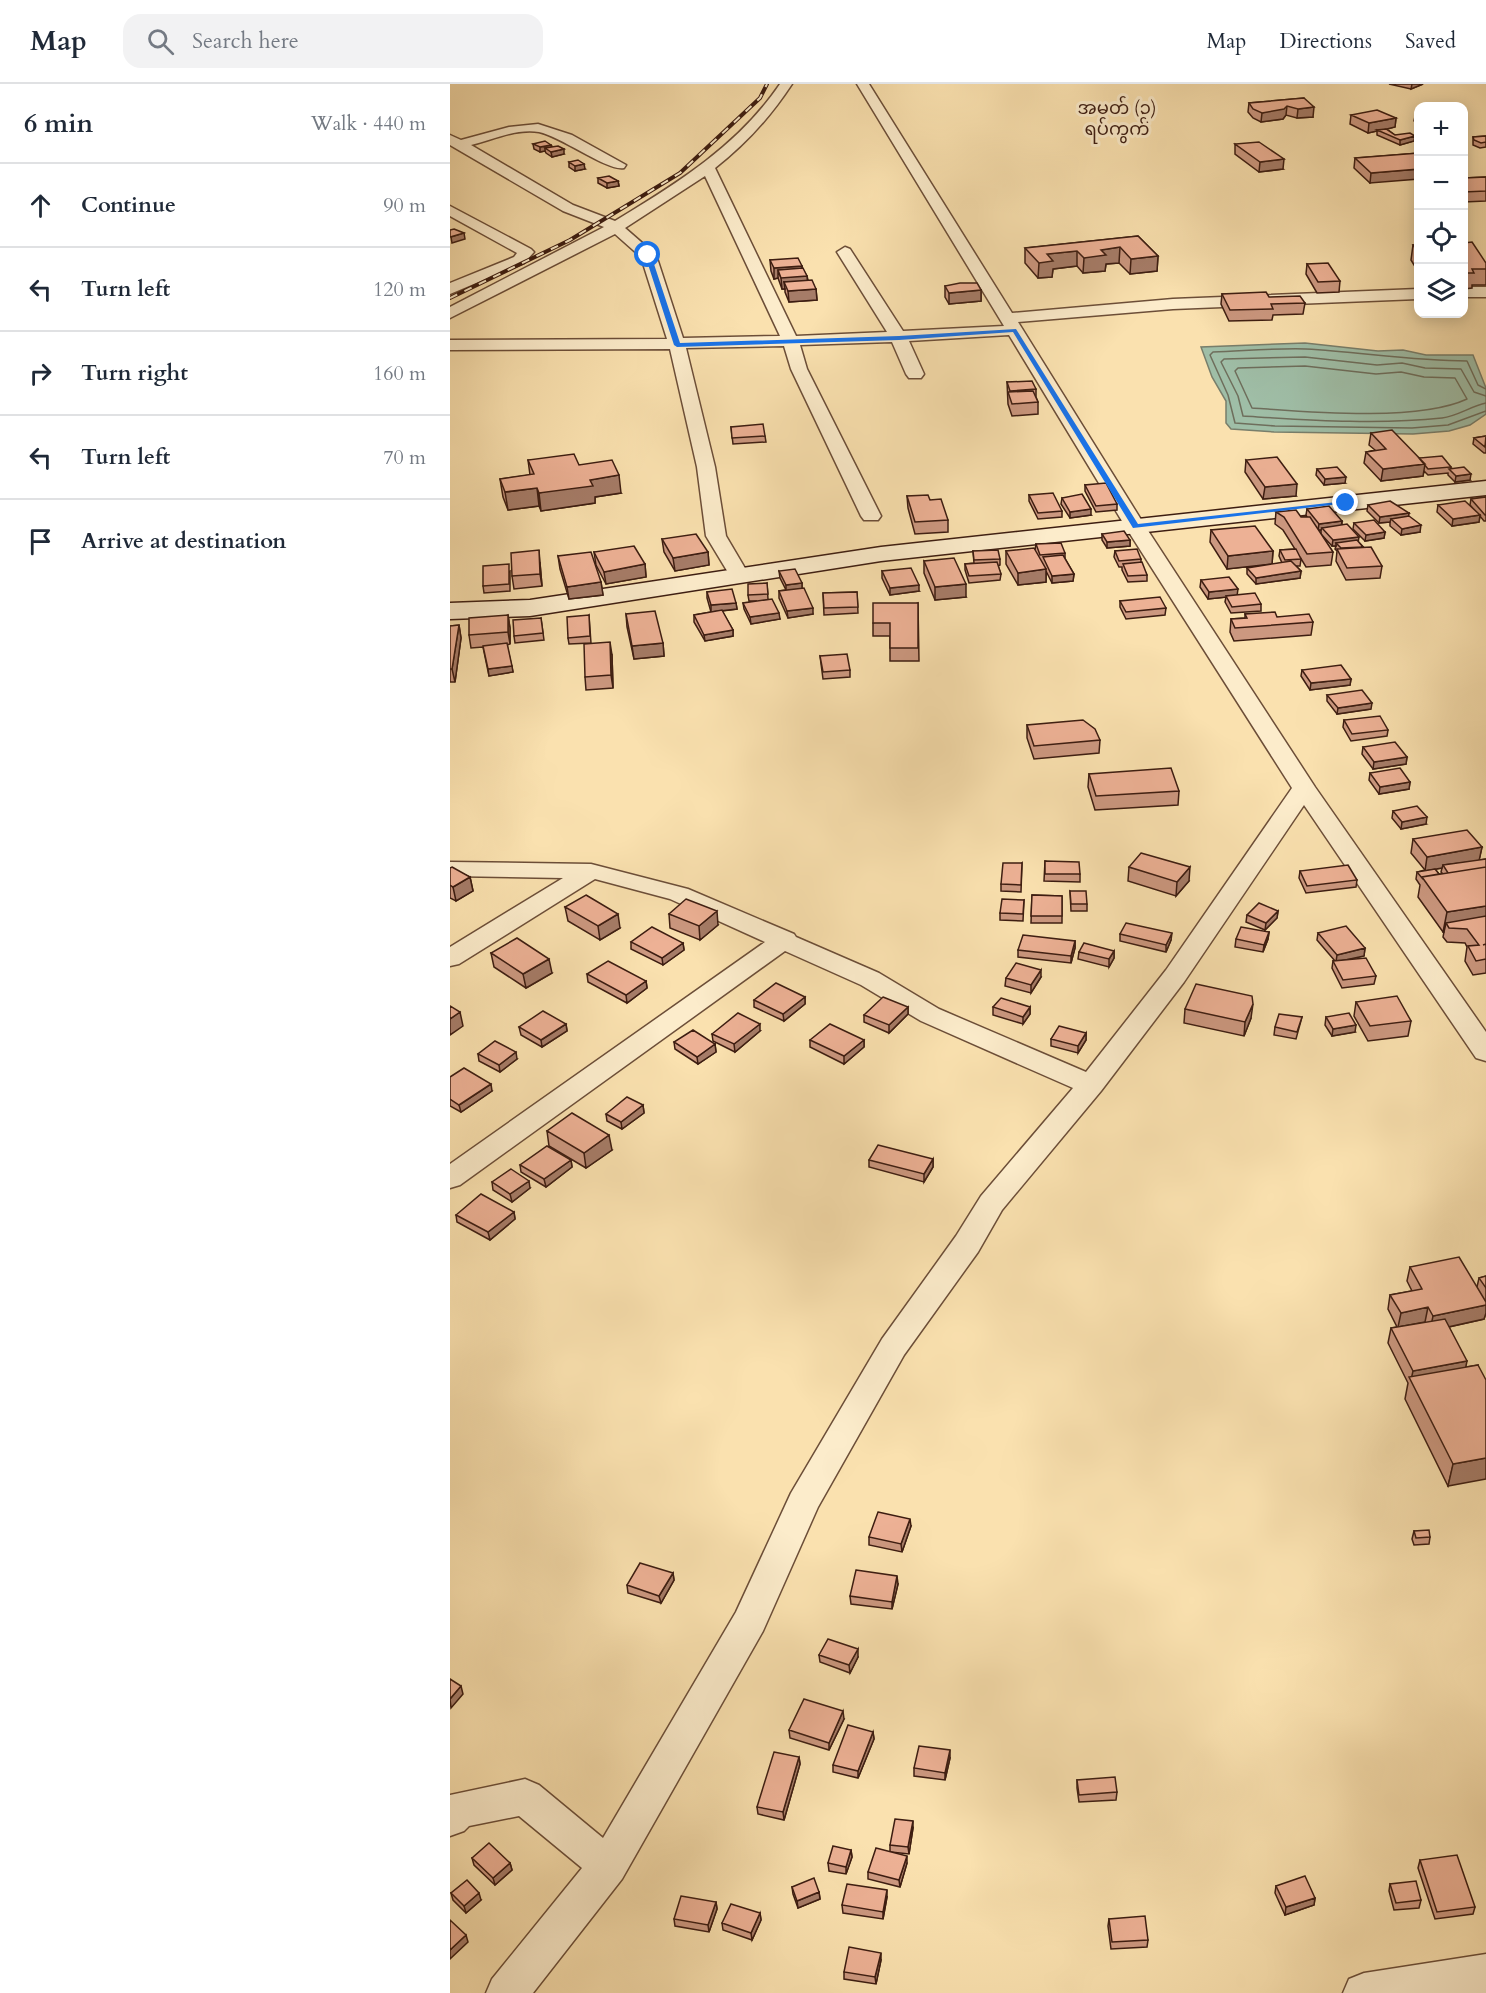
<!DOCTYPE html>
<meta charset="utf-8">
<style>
body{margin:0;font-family:Cardo,"Noto Sans Myanmar",serif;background:#f2f2f3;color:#1f2937}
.controls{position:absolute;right:18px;top:18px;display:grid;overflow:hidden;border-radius:12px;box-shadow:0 3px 15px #0003}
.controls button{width:54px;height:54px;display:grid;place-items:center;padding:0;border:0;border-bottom:2px solid #e0e1e3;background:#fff;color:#1f2937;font:30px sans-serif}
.stop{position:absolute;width:18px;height:18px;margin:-14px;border:4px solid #1a73e8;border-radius:50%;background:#fff}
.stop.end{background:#1a73e8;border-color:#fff;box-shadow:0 2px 6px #0008}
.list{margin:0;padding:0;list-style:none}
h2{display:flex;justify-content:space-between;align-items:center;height:78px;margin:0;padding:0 24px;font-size:26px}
h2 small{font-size:20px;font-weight:400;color:#747a83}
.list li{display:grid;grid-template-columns:39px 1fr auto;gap:18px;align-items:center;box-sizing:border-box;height:84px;padding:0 24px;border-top:2px solid #e0e1e3}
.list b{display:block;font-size:22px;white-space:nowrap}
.list em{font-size:20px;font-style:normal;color:#747a83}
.icon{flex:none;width:33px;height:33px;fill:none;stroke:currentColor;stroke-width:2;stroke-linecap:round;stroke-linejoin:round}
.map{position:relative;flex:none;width:1036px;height:1909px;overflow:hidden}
header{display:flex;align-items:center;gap:36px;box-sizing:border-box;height:84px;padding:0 30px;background:#fff;border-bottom:2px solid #e0e1e3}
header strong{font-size:28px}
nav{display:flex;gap:33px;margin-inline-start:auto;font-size:21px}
.search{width:420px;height:54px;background:#f2f2f3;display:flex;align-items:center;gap:15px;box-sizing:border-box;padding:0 21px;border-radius:18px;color:#747a83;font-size:22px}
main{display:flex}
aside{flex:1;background:#fff}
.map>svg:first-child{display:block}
.water{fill:#9fbea7;stroke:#787e6b;stroke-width:1.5}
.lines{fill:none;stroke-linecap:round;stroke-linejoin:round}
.shore{stroke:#6e6e5c;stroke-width:1.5}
.minor-casing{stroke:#6c4e38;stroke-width:3}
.secondary-casing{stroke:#3d1d11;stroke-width:3}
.minor{fill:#fceccb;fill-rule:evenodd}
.secondary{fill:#fceccb;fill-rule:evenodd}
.rail-casing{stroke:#3d1d11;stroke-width:4}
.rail{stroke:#fceccb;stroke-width:2;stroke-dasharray:8;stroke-linecap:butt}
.wall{fill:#cc9880;stroke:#3d1d11;stroke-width:1.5;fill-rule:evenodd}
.shaded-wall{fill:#a67c68;stroke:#3d1d11;stroke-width:1.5}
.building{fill:#edb195;stroke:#3d1d11;stroke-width:1.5}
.route{fill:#1a73e8}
.labels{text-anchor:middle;stroke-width:6;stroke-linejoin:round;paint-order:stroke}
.far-quarter-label{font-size:18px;fill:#3d1d11;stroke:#fceccb}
</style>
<header>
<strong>Map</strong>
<div class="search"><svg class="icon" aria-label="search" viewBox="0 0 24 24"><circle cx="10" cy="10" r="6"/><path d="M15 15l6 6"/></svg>Search here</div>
<nav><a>Map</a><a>Directions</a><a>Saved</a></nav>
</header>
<main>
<aside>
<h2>6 min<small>Walk · 440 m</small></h2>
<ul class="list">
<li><svg class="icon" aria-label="ahead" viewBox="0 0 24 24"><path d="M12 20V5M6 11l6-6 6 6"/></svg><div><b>Continue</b></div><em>90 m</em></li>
<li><svg class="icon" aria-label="left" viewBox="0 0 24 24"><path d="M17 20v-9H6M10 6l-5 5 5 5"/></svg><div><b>Turn left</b></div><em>120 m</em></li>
<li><svg class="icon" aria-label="right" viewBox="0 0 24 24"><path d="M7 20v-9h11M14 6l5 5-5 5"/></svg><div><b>Turn right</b></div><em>160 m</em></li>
<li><svg class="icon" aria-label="left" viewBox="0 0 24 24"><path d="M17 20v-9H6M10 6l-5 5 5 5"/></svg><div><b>Turn left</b></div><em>70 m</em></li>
<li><svg class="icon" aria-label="arrive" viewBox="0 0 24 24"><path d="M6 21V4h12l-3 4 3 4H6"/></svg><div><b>Arrive at destination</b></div></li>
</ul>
</aside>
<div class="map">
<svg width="1036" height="1909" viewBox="0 0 1036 1909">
<rect width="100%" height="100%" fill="#fae1af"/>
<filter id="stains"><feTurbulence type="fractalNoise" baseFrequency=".00333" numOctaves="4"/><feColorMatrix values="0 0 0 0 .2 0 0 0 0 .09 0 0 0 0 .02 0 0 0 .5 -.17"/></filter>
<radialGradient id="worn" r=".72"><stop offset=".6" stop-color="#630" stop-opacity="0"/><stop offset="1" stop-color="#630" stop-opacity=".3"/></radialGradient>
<!-- water -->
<path class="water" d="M 855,259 L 928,267 L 953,266 L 976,271 L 1023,271 L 1036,304 L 1036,330 L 1020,341 L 999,347 L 963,350 L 824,348 L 781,345 L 776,339 L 776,317 L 762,293 L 751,263 Z"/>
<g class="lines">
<!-- shore -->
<path class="shore" d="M 855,282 L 926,290 L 951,288 L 974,293 L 1005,294 L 1017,315 C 968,338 858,328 802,324 L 785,287 L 788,284 Z
M 1036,305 L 1028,301 L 1017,277 C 963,277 910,268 856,265 C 825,264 794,267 763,268 L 760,271 L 778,311 L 785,339 L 825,342 L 962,344 L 998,341 L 1036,327
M 1036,312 L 1024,308 L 1011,285 L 975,284 L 952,279 L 927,281 L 855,273 L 774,275 L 771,278 L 788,312 L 793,332 C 859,336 926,341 992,334 C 1008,332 1021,322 1036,319"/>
<!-- minor casing -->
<g class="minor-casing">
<path id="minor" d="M 330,0 L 342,0 C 321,32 296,60 265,84 L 346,252 L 437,248 L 387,168 L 395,163 L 400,165 L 453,247 L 554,242 L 407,0 L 419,0 L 562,229 L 723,215 L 968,205 L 968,215 L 723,225 L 568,238 L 695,442 L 865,703 L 1036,948 L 1036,977 L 1026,974 L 854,721 L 734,898 L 651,1007 L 552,1126 L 528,1168 L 454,1271 L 368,1423 L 313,1547 L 172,1795 L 83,1909 L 36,1909 L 42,1895 L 132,1784 L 69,1732 L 19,1742 L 14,1747 L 0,1752 L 0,1711 L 75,1695 L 89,1701 L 153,1754 L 286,1528 L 341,1409 L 432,1255 L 506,1152 L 531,1112 L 623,1004 L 471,937 L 411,901 L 335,867 L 10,1101 L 0,1104 L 0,1080 L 315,858 L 220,815 L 145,795 L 9,880 L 0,882 L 0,863 L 113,794 L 0,792 L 0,778 L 141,780 L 238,805 L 344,850 L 346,853 L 429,889 L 489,925 L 636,988 L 716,886 L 842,704 L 675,442 L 559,251 L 459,257 L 474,290 L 471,294 L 459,294 L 456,290 L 442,258 L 350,261 L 357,285 L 431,432 L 428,436 L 414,436 L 411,432 L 341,285 L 334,262 L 236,264 L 265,383 L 276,452 L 299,491 L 296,495 L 282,495 L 256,452 L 247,383 L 220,265 L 0,266 L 0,256 L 217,255 L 191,173 L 165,150 L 0,234 L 0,223 L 154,143 L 113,127 L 0,61 L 0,51 L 11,56 L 59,43 L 88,40 L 122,51 L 176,81 L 174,84 C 159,88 110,52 89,48 C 67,44 42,56 21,61 L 123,121 L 165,137 C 227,99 288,62 330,0 ZM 255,92 L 330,252 L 233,254 L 206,171 L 175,144 Z
M 0,122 L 81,165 L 84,168 L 74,179 L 0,210 L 0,199 L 64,173 L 67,169 L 0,132 Z
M 1014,203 L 1036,203 L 1036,213 L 1014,213 Z
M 1036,1870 L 1036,1909 L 893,1909 L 899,1895 L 914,1889 Z"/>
</g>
<!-- secondary casing -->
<g class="secondary-casing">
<path id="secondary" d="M 1036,397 L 1036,411 L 431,477 L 80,532 L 0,535 L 0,519 L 80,516 L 431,463 Z"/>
</g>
<!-- minor -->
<use href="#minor" class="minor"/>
<!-- secondary -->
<use href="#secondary" class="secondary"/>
<!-- rail casing -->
<g class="rail-casing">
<path id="rail" d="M 0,214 L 120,156 L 230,89 L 310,14 L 317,0"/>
</g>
<!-- rail -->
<use href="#rail" class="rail"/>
</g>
<!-- wall -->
<path class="wall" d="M 939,0 L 973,0 L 961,5 Z
M 854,14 L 863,33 L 847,34 L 836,31 L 833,35 L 811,38 L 803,34 L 798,28 L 799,19 Z
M 966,28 L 969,28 L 969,40 L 964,37 Z
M 901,31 L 946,34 L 945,43 L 937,45 L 945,51 L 964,57 L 950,61 L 927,51 L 927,47 L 918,49 L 900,40 Z
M 1036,52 L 1036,63 L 1030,64 L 1023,61 L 1023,53 Z
M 83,60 L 101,61 L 102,63 L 114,70 L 102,73 L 96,69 L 95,67 L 90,68 L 84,65 Z
M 785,60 L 833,85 L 809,88 L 785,70 Z
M 969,69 L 920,99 L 904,84 L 905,74 Z
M 119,78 L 135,85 L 125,87 L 119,83 Z
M 1036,93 L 1036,117 L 1014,118 L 1014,94 Z
M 148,94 L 168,97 L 169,102 L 157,104 L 148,99 Z
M 688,152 L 708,172 L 707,187 L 680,190 L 669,179 L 656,180 L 655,187 L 633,189 L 627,182 L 603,185 L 602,193 L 588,194 L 575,179 L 575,164 Z
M 1014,159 L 1036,185 L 1036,201 L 1022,201 L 1022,204 L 1014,205 Z
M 963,161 L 969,161 L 969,189 L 961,176 Z
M 320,176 L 352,182 L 352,184 L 357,192 L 358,196 L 366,205 L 367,216 L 339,218 L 335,208 L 335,205 L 332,205 L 328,194 L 324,195 L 321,187 Z
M 857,180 L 890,197 L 889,208 L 867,209 L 856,190 Z
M 495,202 L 531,206 L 531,217 L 499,220 L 495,213 Z
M 772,210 L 855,219 L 853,230 L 823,231 L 822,236 L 779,237 L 771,220 Z
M 557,298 L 586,305 L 586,313 L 588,318 L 588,330 L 562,332 L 558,320 Z
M 281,343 L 315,352 L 316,358 L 283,360 Z
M 921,349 L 969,374 L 1001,383 L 1001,385 L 1020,396 L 1005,398 L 998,391 L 998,389 L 978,391 L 974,387 L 973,392 L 931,397 L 914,379 L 916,368 L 925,366 L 919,361 Z
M 1036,352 L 1036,369 L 1034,369 L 1023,360 L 1024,354 Z
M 78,376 L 129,381 L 171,409 L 145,413 L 145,419 L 91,427 L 89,422 L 58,426 L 53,413 L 50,395 L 80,391 Z
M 796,376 L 846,412 L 813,415 L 795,388 Z
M 867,385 L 895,399 L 874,401 L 866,391 Z
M 635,401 L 667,420 L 667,426 L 646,428 L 635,407 Z
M 579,411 L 612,427 L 612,433 L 588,435 L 579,417 Z
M 457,412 L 480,416 L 498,436 L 498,448 L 465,450 L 458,424 Z
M 1036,413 L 1036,437 L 1034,437 L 1030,432 L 1029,438 L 1002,442 L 987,428 L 988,421 L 1026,428 L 1020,421 L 1021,415 Z
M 612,414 L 641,431 L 620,434 L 611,420 Z
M 918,421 L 959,429 L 958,432 L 970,448 L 951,451 L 940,442 L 940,438 L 929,439 L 917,427 Z
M 857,425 L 892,437 L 892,441 L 932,482 L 930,494 L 896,496 L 886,477 L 887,467 L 885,465 L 886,462 L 882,462 L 871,450 L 871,446 L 868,446 L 883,468 L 881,481 L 856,483 L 850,473 L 851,475 L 850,482 L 846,482 L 851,487 L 850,494 L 806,500 L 797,490 L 797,484 L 832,479 L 829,472 L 830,466 L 845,465 L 833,446 L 825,440 L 826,428 L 851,433 L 857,433 L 856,431 Z
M 904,439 L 935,448 L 934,454 L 915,457 L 903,445 Z
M 761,446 L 823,467 L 822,480 L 777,485 L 760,458 Z
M 652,450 L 680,456 L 680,462 L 657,464 L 652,456 Z
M 212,455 L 258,468 L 259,481 L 225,487 L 214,468 Z
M 586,460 L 615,469 L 615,475 L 624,490 L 623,497 L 602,499 L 596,487 L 596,498 L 568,501 L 556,480 L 556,467 L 585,466 Z
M 523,467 L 550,475 L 550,481 L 548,482 L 551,490 L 550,496 L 519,499 L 515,486 L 515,480 L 524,479 Z
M 665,467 L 691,475 L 691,479 L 697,491 L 697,497 L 678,498 L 672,486 L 672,483 L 669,483 L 664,473 Z
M 144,468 L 195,480 L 196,493 L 156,500 L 146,481 Z
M 108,472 L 151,498 L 153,511 L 119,515 L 110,485 Z
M 474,477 L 516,513 L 485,516 L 474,489 Z
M 90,479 L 92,502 L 64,505 L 62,492 Z
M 60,487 L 60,507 L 34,509 L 33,502 Z
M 329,487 L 352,499 L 352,504 L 363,530 L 338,534 L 329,514 L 329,507 L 336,506 L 330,494 Z
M 432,487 L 469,507 L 440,511 L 432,494 Z
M 751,496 L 811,520 L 811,527 L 781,529 L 775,518 L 776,513 L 758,515 L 750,503 Z
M 317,499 L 318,515 L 330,535 L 301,540 L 294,525 L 293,519 L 307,517 L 299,517 L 298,511 Z
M 257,508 L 286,519 L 287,525 L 272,527 L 283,546 L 283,552 L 255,557 L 244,538 L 244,531 L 261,528 L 257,514 Z
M 407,508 L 408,529 L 374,531 L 373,509 Z
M 670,517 L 716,524 L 715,531 L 676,535 L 670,523 Z
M 468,519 L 469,577 L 440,577 L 440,552 L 423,552 L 423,539 Z
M 176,530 L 213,559 L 214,572 L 184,575 L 177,543 Z
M 795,530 L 827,533 L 863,538 L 861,551 L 784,557 L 780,548 L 781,535 L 795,534 Z
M 58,531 L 60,544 L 60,560 L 57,561 L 63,588 L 39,592 L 33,563 L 21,564 L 19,551 Z
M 139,531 L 141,559 L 119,560 L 118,554 Z
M 91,534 L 94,556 L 65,559 L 64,552 Z
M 9,541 L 11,554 L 5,598 L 0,598 L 0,542 Z
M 162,571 L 163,604 L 136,606 L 135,593 Z
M 370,572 L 400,586 L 400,593 L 373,595 Z
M 852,586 L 901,595 L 900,601 L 860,606 L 851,592 Z
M 877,611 L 921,625 L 887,630 L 877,617 Z
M 894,636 L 938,646 L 937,652 L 901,657 L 893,643 Z
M 577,641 L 650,656 L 649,669 L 584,675 L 577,654 Z
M 913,663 L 957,673 L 956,680 L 923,685 L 912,670 Z
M 920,689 L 960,698 L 959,705 L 929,710 L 919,696 Z
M 639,690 L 729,707 L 728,721 L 645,726 L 638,703 Z
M 943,727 L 976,740 L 951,745 L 942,734 Z
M 963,755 L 1032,763 L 1029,776 L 1036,775 L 1036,889 L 1023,891 L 1015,877 L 1017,863 L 1015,859 L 997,858 L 993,853 L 994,848 L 993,848 L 968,813 L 970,801 L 966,795 L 967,788 L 975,786 L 961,769 ZM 992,784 L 991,788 L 993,790 L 989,790 L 985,785 Z
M 595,777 L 630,790 L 630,798 L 594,797 Z
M 572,779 L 571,808 L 551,807 L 551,800 Z
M 679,783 L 739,797 L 726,812 L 678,797 Z
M 0,784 L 20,793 L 23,807 L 6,817 L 0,814 Z
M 850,787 L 907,796 L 906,803 L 856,809 L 849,794 Z
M 620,807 L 637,820 L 637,827 L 621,827 Z
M 582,811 L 612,812 L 612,839 L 581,839 Z
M 574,816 L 573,837 L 550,836 L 550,829 Z
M 115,823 L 170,844 L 150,856 L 118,837 Z
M 828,827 L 827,834 L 815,846 L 796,838 L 797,831 Z
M 219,830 L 268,841 L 250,856 L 220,844 Z
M 819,848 L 818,855 L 813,868 L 785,863 L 786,855 Z
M 868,849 L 915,864 L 914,872 L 896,876 L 926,892 L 924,900 L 892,904 L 882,884 L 883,877 L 885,877 L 867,856 Z
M 670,850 L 721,856 L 716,868 L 670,857 Z
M 625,857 L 625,864 L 621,879 L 568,873 L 568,866 Z
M 181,858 L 233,859 L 234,866 L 213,881 L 181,865 Z
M 664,867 L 664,874 L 659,883 L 628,875 L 629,868 Z
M 41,869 L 102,889 L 76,904 L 44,883 Z
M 137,890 L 196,897 L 197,904 L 177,919 L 138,898 Z
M 591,893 L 581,909 L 555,902 L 556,894 Z
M 355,913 L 355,920 L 334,937 L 304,923 L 304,916 Z
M 906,918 L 961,937 L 958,952 L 918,957 L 904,932 Z
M 458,923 L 458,930 L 439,949 L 414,938 L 414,931 Z
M 543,923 L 580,923 L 580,930 L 573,940 L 543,931 Z
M 735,925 L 801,934 L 794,952 L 734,939 Z
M 852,933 L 846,955 L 824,951 L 825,943 Z
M 876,933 L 905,948 L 882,952 L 875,941 Z
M 116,940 L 117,947 L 92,963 L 71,951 L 69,943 Z
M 310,947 L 285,968 L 263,957 L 262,950 Z
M 636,949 L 636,956 L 628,969 L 601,962 L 601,955 Z
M 360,956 L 414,956 L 414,963 L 394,980 L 360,963 Z
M 224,958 L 265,960 L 266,968 L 248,980 L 225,965 Z
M 28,970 L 67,975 L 50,988 L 29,977 Z
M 0,993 L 42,1007 L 11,1028 L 0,1022 Z
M 193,1021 L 194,1029 L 172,1045 L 157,1037 L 156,1030 Z
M 97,1047 L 162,1066 L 136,1084 L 99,1062 Z
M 483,1075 L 483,1083 L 474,1098 L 419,1083 L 419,1076 Z
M 121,1076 L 122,1083 L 96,1103 L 71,1088 L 70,1081 Z
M 42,1098 L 80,1104 L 62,1118 L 43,1106 Z
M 64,1128 L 65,1135 L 40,1156 L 7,1138 L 6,1131 Z
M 960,1183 L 1027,1203 L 1029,1194 L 1036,1192 L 1036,1229 L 1034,1235 L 999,1243 L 1016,1283 L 1028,1281 L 998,1402 L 955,1315 L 958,1299 L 938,1259 L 941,1244 L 947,1243 L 938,1225 L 940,1211 L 962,1207 L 957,1197 Z
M 461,1442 L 452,1468 L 419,1461 L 419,1453 Z
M 964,1447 L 980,1453 L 979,1460 L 964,1461 L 962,1455 Z
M 223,1489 L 224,1496 L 211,1519 L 178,1509 L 177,1501 Z
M 448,1500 L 442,1525 L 401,1520 L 400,1512 Z
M 369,1571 L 408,1573 L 400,1589 L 370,1578 Z
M 394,1635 L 379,1666 L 340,1654 L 339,1646 Z
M 423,1648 L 424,1655 L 408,1694 L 383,1688 L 383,1681 Z
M 349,1673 L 350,1680 L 334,1736 L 308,1730 L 307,1723 Z
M 500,1674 L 495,1696 L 464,1692 L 464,1684 Z
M 627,1696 L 667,1708 L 666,1716 L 629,1718 L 627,1704 Z
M 463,1744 L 459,1770 L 441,1768 L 457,1779 L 450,1803 L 418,1795 L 418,1788 L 440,1768 L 440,1761 Z
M 401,1766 L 402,1773 L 396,1790 L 379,1787 L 378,1779 Z
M 22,1774 L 60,1779 L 62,1786 L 45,1801 L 24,1781 Z
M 970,1776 L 1025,1823 L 1023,1830 L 985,1835 L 968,1784 Z
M 940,1800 L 971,1816 L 969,1824 L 944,1826 L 939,1807 Z
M 826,1802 L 865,1814 L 864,1821 L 835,1831 L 825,1809 Z
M 342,1803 L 369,1808 L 370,1815 L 348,1824 L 343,1810 Z
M 1,1809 L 31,1816 L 16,1829 L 3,1816 Z
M 437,1813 L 433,1835 L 393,1829 L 392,1821 Z
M 266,1818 L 267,1825 L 259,1848 L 225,1842 L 224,1835 Z
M 310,1829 L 311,1836 L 302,1856 L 273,1846 L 272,1839 Z
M 659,1835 L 698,1856 L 697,1863 L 661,1865 L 658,1842 Z
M 431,1876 L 426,1900 L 394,1895 L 394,1888 Z"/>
<!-- shaded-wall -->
<path class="shaded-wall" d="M 962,0 L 973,0 L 961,5 Z
M 837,22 L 836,31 L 833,35 L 811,38 L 812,29 Z
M 864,23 L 863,33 L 847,34 L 848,25 Z
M 946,34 L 945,43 L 929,47 L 927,46 L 927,47 L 918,49 L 919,39 Z
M 965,52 L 964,57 L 950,61 L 950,56 Z
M 101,61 L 102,66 L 95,64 L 95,67 L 90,68 L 90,63 Z
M 114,65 L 114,70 L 102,73 L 101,68 Z
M 834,75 L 833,85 L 809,88 L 810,78 Z
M 134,80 L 135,85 L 125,87 L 125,82 Z
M 969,85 L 969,95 L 920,99 L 921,89 Z
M 168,97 L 169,102 L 157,104 L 157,99 Z
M 14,149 L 15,155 L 2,159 L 1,153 Z
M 670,163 L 669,179 L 656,180 L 655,187 L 633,189 L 634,174 L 651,166 Z
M 627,167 L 627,182 L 603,185 L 602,193 L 588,194 L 589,179 L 597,170 Z
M 708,172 L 707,187 L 680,190 L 681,175 Z
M 352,182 L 352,192 L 357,192 L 358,203 L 334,198 L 335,205 L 332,205 L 331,194 L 328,186 L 328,194 L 324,195 L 324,184 Z
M 366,205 L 367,216 L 339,218 L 338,207 Z
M 531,206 L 531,217 L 499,220 L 499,209 Z
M 975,380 L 973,392 L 931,397 L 933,385 Z
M 1021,390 L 1020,396 L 1005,398 L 1006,392 Z
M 169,391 L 171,409 L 145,413 L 145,419 L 91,427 L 89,409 L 140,396 Z
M 896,393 L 895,399 L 874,401 L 875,395 Z
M 847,400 L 846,412 L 813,415 L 815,403 Z
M 87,404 L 89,422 L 58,426 L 55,408 Z
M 641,425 L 641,431 L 620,434 L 620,428 Z
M 959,429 L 958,435 L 941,435 L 940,438 L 929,439 L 930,433 Z
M 1030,431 L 1029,438 L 1002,442 L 1003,435 Z
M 892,437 L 891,443 L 872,444 L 871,446 L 868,446 L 869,440 Z
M 971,441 L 970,448 L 951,451 L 952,445 Z
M 935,448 L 934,454 L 915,457 L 916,451 Z
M 909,453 L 908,459 L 886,459 L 886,462 L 882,462 L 883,456 Z
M 680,456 L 680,462 L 657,464 L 657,458 Z
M 89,466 L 90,479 L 92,502 L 90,490 Z
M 823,467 L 822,480 L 777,485 L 778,472 Z
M 258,468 L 259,481 L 225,487 L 223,474 Z
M 195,480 L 196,493 L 156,500 L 154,488 Z
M 596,485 L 596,498 L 568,501 L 568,489 Z
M 851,487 L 850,494 L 806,500 L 806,494 Z
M 624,490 L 623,497 L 602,499 L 602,492 Z
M 151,498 L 153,511 L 119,515 L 117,503 Z
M 352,499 L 352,506 L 336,508 L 336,501 Z
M 516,500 L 516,513 L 485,516 L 485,503 Z
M 469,501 L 469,507 L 440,511 L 440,504 Z
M 788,505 L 787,512 L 758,515 L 759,508 Z
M 286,519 L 287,525 L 261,528 L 261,521 Z
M 363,524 L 363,530 L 338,534 L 337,527 Z
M 329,529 L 330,535 L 301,540 L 300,533 Z
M 58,531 L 60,544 L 60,560 L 58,548 Z
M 9,541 L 11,554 L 5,598 L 2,585 Z
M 283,546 L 283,552 L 255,557 L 254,551 Z
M 160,558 L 162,571 L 163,604 L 161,591 Z
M 213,559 L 214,572 L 184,575 L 182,562 Z
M 62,582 L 63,588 L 39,592 L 38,585 Z
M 901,595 L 900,601 L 860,606 L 861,599 Z
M 922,619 L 921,625 L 887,630 L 888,624 Z
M 957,673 L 956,680 L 923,685 L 924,678 Z
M 960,698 L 959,705 L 929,710 L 930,703 Z
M 977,733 L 976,740 L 951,745 L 952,738 Z
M 1032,763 L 1029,777 L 993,781 L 992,784 L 975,787 L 977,773 Z
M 740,783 L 739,797 L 726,812 L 727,798 Z
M 20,793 L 23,807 L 6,817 L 3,803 Z
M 1036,822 L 1036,841 L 996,839 L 994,848 L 993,848 L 997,828 Z
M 267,827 L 268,841 L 250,856 L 249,842 Z
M 828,827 L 827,834 L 815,846 L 816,839 Z
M 168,830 L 170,844 L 150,856 L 148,842 Z
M 819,848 L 818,855 L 813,868 L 814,861 Z
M 722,849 L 721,856 L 716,868 L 716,861 Z
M 625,857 L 625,864 L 621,879 L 621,872 Z
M 233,859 L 234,866 L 213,881 L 212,874 Z
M 915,864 L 914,872 L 886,878 L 887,871 Z
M 664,867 L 664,874 L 659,883 L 659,875 Z
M 99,875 L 102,889 L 76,904 L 73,890 Z
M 591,886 L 591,893 L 581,909 L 581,901 Z
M 196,897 L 197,904 L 177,919 L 176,911 Z
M 355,913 L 355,920 L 334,937 L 333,930 Z
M 803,920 L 801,934 L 794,952 L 795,938 Z
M 458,923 L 458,930 L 439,949 L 439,941 Z
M 580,923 L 580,930 L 573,940 L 573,933 Z
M 10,928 L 13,942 L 0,951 L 0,935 Z
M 116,940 L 117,947 L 92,963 L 91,956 Z
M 310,940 L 310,947 L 285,968 L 284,960 Z
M 906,941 L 905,948 L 882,952 L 883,945 Z
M 636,949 L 636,956 L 628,969 L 628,962 Z
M 414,956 L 414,963 L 394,980 L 394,972 Z
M 265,960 L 266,968 L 248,980 L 247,973 Z
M 66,968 L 67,975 L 50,988 L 49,981 Z
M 41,1000 L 42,1007 L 11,1028 L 9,1021 Z
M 193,1021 L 194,1029 L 172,1045 L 171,1038 Z
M 159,1051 L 162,1066 L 136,1084 L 134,1069 Z
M 483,1075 L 483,1083 L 474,1098 L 474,1090 Z
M 121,1076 L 122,1083 L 96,1103 L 94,1095 Z
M 79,1097 L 80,1104 L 62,1118 L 60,1110 Z
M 64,1128 L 65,1135 L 40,1156 L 38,1148 Z
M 1036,1221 L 1036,1229 L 1034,1235 L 980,1247 L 983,1232 Z
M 978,1223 L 975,1238 L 948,1243 L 951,1229 Z
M 1017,1277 L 1014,1292 L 961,1296 L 963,1287 Z
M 1036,1374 L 1036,1395 L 998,1402 L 1003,1380 Z
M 460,1435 L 461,1442 L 452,1468 L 451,1460 Z
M 223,1489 L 224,1496 L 211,1519 L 209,1512 Z
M 447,1492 L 448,1500 L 442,1525 L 442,1518 Z
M 408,1565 L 408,1573 L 400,1589 L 399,1581 Z
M 11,1602 L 13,1610 L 1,1624 L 0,1615 Z
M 393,1627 L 394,1635 L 379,1666 L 379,1659 Z
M 423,1648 L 424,1655 L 408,1694 L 408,1687 Z
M 500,1666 L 500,1674 L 495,1696 L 495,1689 Z
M 349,1673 L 350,1680 L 334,1736 L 333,1728 Z
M 463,1737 L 463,1744 L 459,1770 L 458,1763 Z
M 401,1766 L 402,1773 L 396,1790 L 396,1783 Z
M 457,1772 L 457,1779 L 450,1803 L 449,1796 Z
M 60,1779 L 62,1786 L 45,1801 L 43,1794 Z
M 437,1806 L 437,1813 L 433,1835 L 433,1828 Z
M 369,1808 L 370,1815 L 348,1824 L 347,1817 Z
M 29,1809 L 31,1816 L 16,1829 L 14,1822 Z
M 865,1814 L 864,1821 L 835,1831 L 836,1823 Z
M 266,1818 L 267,1825 L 259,1848 L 258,1841 Z
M 310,1829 L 311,1836 L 302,1856 L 301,1849 Z
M 16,1851 L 18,1858 L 0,1875 L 0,1866 Z
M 431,1869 L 431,1876 L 426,1900 L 425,1893 Z"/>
<!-- building -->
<path class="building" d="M 854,14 L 864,23 L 848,25 L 837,22 L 834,25 L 812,29 L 803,25 L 799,19 Z
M 927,26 L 946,34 L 919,39 L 901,31 Z
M 936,45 L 945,51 L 960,49 L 965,52 L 950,56 L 927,46 Z
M 1036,52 L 1036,58 L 1031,59 L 1024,56 L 1023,53 Z
M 95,57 L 101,61 L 90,63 L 83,60 Z
M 809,58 L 834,75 L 810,78 L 785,60 Z
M 108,62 L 114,65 L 101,68 L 95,64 Z
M 969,69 L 969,85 L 921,89 L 905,74 Z
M 128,76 L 134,80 L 125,82 L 119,78 Z
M 159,92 L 168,97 L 157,99 L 148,94 Z
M 1036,93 L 1036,107 L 1014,108 L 1014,94 Z
M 4,145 L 14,149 L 0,153 L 0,146 Z
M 688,152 L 708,172 L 681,175 L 670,163 L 651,166 L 656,171 L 634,174 L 627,167 L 597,170 L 603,177 L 589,179 L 575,164 Z
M 1022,158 L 1036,179 L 1036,185 L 1022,185 L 1024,189 L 1014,189 L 1014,159 Z
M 963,161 L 969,161 L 969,170 Z
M 348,174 L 352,182 L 324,184 L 320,176 Z
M 878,179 L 890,197 L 868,198 L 857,180 Z
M 353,184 L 357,192 L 331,194 L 328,186 Z
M 362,196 L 366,205 L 338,207 L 334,198 Z
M 510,199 L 527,199 L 531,206 L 499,209 L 495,202 Z
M 816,208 L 819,213 L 850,212 L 855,219 L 821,220 L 823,225 L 780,226 L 772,210 Z
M 582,297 L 586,305 L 560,307 L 557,298 Z
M 583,307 L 588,318 L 562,320 L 558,308 Z
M 313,340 L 315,352 L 282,354 L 281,343 Z
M 942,346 L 975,380 L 933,385 L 916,368 L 936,365 L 921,349 Z
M 1036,352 L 1035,363 L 1024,354 Z
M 124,370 L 129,381 L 162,376 L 169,391 L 140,396 L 143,402 L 89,409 L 87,404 L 55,408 L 50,395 L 84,390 L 78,376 Z
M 992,372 L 1001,383 L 978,385 L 969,374 Z
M 827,373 L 847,400 L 815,403 L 796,376 Z
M 887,383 L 896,393 L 875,395 L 867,385 Z
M 1014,383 L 1021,390 L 1006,392 L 999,385 Z
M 656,399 L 667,420 L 646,422 L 635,401 Z
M 603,409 L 612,427 L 588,429 L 579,411 Z
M 632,410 L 641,425 L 620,428 L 612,414 Z
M 478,411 L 480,416 L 491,415 L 498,436 L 465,438 L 457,412 Z
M 1036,413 L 1036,431 L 1035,431 L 1021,415 Z
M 940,417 L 959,429 L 930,433 L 918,421 Z
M 1015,417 L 1030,431 L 1003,435 L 988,421 Z
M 879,422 L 892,437 L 869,440 L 857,425 Z
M 846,426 L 851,433 L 860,433 L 883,468 L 857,470 L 834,433 L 826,428 Z
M 959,432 L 971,441 L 952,445 L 941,435 Z
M 924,436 L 935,448 L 916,451 L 904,439 Z
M 897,440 L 909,453 L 883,456 L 872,444 Z
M 805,442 L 823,467 L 778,472 L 761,446 Z
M 674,447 L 680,456 L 657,458 L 652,450 Z
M 246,450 L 258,468 L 223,474 L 212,455 Z
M 907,456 L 913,463 L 891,464 L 886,459 Z
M 611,459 L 615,469 L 590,471 L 586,460 Z
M 184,462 L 195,480 L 154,488 L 144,468 Z
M 921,463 L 932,482 L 897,484 L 887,465 Z
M 584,464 L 596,485 L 568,489 L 556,467 Z
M 687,465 L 691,475 L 669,477 L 665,467 Z
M 846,465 L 851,475 L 835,476 L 830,466 Z
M 89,466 L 90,490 L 62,492 L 61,469 Z
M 548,466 L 550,475 L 524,476 L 523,467 Z
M 141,468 L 151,498 L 117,503 L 108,472 Z
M 613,471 L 624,490 L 602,492 L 593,473 Z
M 504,474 L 516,500 L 485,503 L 474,477 Z
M 841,477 L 851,487 L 806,494 L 797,484 Z
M 547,478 L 551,490 L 519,492 L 515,480 Z
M 692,478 L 697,491 L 678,492 L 673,480 Z
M 59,480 L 59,500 L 33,502 L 33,482 Z
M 461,484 L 469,501 L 440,504 L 432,487 Z
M 345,485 L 352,499 L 336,501 L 329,487 Z
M 779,493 L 788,505 L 759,508 L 751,496 Z
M 317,499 L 318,510 L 298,511 L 298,500 Z
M 354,504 L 363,524 L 337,527 L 329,507 Z
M 282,505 L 286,519 L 261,521 L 257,508 Z
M 407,508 L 408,523 L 374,524 L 373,509 Z
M 805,509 L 811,520 L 782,523 L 776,512 Z
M 710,513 L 716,524 L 676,528 L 670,517 Z
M 322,515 L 329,529 L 300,533 L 293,519 Z
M 423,519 L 468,519 L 468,564 L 440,564 L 440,539 L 423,539 Z
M 272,526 L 283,546 L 254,551 L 244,531 Z
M 205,527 L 213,559 L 182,562 L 176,530 Z
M 825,528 L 827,533 L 859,530 L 863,538 L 785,544 L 781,535 L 797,534 L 795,530 Z
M 58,531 L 58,548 L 19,551 L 19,534 Z
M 139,531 L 140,552 L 118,554 L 117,533 Z
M 91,534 L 93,549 L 64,552 L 63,536 Z
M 9,541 L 2,585 L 0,585 L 0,542 Z
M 160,558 L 161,591 L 135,593 L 134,560 Z
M 57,559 L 62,582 L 38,585 L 33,562 Z
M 397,570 L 400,586 L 373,588 L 370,572 Z
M 891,581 L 901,595 L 861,599 L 852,586 Z
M 912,606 L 922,619 L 888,624 L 877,611 Z
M 930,632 L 938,646 L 902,650 L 894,636 Z
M 633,636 L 645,645 L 650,656 L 584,662 L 577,641 Z
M 945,658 L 957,673 L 924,678 L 913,663 Z
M 721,684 L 729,707 L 646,712 L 639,690 Z
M 950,684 L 960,698 L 930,703 L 920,689 Z
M 967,722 L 977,733 L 952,738 L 943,727 Z
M 1017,746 L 1032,763 L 977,773 L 963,755 Z
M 691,769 L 740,783 L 727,798 L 679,783 Z
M 1036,775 L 1036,783 L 998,789 L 993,781 Z
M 595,777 L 629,778 L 630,790 L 595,790 Z
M 553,779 L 572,779 L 571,801 L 551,800 Z
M 898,781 L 907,796 L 857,802 L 850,787 Z
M 2,783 L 20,793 L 3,803 L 0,801 L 0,784 Z
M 1036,783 L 1036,822 L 997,828 L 972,793 Z
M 985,785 L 989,790 L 972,793 L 972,794 L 967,788 Z
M 620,807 L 636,807 L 637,820 L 621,820 Z
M 136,811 L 168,830 L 148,842 L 115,823 Z
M 582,811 L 612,812 L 612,832 L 581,832 Z
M 236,815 L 267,827 L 249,842 L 219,830 Z
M 552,815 L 574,816 L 573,830 L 550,829 Z
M 809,819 L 828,827 L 816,839 L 797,831 Z
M 1036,832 L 1036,860 L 1033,861 L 1036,860 L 1036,875 L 1026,877 L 1018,862 L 1029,861 L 1017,845 L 999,844 L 996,839 Z
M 676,839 L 722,849 L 716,861 L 670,850 Z
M 896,842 L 915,864 L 887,871 L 868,849 Z
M 202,843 L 233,859 L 212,874 L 181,858 Z
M 791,843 L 819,848 L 814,861 L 786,855 Z
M 573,851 L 625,857 L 621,872 L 568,866 Z
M 67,854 L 99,875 L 73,890 L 41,869 Z
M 634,859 L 664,867 L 659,875 L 629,868 Z
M 916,874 L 926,892 L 893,896 L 883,877 Z
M 158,877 L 196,897 L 176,911 L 137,890 Z
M 566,879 L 591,886 L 581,901 L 556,894 Z
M 326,899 L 355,913 L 333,930 L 304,916 Z
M 746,900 L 802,912 L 803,920 L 795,938 L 735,925 Z
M 947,912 L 961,937 L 920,942 L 906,918 Z
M 433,913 L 458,923 L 439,941 L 414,931 Z
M 551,914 L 580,923 L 573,933 L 543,923 Z
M 0,922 L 10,928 L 0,935 Z
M 93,927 L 116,940 L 91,956 L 69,943 Z
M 288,929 L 310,940 L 284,960 L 262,950 Z
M 899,929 L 906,941 L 883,945 L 876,933 Z
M 829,930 L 852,933 L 847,948 L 825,943 Z
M 380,940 L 414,956 L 394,972 L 360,956 Z
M 609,942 L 636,949 L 628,962 L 601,955 Z
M 243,946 L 265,960 L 247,973 L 224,958 Z
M 45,957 L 66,968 L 49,981 L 28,970 Z
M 14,984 L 41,1000 L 9,1021 L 0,1015 L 0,993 Z
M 177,1013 L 193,1021 L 171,1038 L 156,1030 Z
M 122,1029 L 159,1051 L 134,1069 L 97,1047 Z
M 428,1061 L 483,1075 L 474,1090 L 419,1076 Z
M 97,1062 L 121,1076 L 94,1095 L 70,1081 Z
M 61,1085 L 79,1097 L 60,1110 L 42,1098 Z
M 31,1110 L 64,1128 L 38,1148 L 6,1131 Z
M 1009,1173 L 1036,1218 L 1036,1221 L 983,1232 L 978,1223 L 951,1229 L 940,1211 L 972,1205 L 960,1183 Z
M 1036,1192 L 1036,1204 L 1029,1194 Z
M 995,1235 L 1017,1277 L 963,1287 L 941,1244 Z
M 1028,1281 L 1036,1296 L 1036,1374 L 1003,1380 L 959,1293 Z
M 428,1428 L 460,1435 L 451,1460 L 419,1453 Z
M 979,1446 L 980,1453 L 966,1454 L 964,1447 Z
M 190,1479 L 223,1489 L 209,1512 L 177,1501 Z
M 406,1486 L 447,1492 L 442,1518 L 400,1512 Z
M 378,1555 L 408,1565 L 399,1581 L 369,1571 Z
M 0,1595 L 11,1602 L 0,1615 Z
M 354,1615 L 393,1627 L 379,1659 L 339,1646 Z
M 398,1641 L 423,1648 L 408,1687 L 383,1681 Z
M 469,1662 L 500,1666 L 495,1689 L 464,1684 Z
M 324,1668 L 349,1673 L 333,1728 L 307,1723 Z
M 665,1693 L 667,1708 L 629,1711 L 627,1696 Z
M 445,1735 L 463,1737 L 458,1763 L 440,1761 Z
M 39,1759 L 60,1779 L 43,1794 L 22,1774 Z
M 383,1762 L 401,1766 L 396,1783 L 378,1779 Z
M 426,1764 L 457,1772 L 449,1796 L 418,1788 Z
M 1007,1771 L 1025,1823 L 987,1828 L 970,1776 Z
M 855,1792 L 865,1814 L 836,1823 L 826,1802 Z
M 364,1794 L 369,1808 L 347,1817 L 342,1803 Z
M 17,1796 L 29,1809 L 14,1822 L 1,1809 Z
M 966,1797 L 971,1816 L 946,1819 L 940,1800 Z
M 397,1800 L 437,1806 L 433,1828 L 392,1821 Z
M 231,1812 L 266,1818 L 258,1841 L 224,1835 Z
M 281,1820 L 310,1829 L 301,1849 L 272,1839 Z
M 695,1832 L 698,1856 L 662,1858 L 659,1835 Z
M 0,1836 L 16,1851 L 0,1866 Z
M 399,1863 L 431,1869 L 425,1893 L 394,1888 Z"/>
<!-- route -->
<path class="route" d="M 198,169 L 201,171 L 230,259 L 449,252 L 566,245 L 688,440 L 896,417 L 899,419 L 683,444 L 563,248 L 449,256 L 227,263 L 224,261 L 195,171 Z"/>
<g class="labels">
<!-- far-quarter labels -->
<g class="far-quarter-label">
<text x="667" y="30">အမှတ် (၃)<tspan x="667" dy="21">ရပ်ကွက်</tspan></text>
</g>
</g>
<rect width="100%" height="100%" filter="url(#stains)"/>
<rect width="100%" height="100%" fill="url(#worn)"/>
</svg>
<div class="controls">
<button>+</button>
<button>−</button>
<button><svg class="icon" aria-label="locate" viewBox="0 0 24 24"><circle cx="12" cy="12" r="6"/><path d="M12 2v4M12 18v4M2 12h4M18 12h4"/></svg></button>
<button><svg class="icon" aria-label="layers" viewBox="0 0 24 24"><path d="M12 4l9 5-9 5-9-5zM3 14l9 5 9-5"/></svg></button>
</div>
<div class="stop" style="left:198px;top:171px"></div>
<div class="stop end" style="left:896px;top:419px"></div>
</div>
</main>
